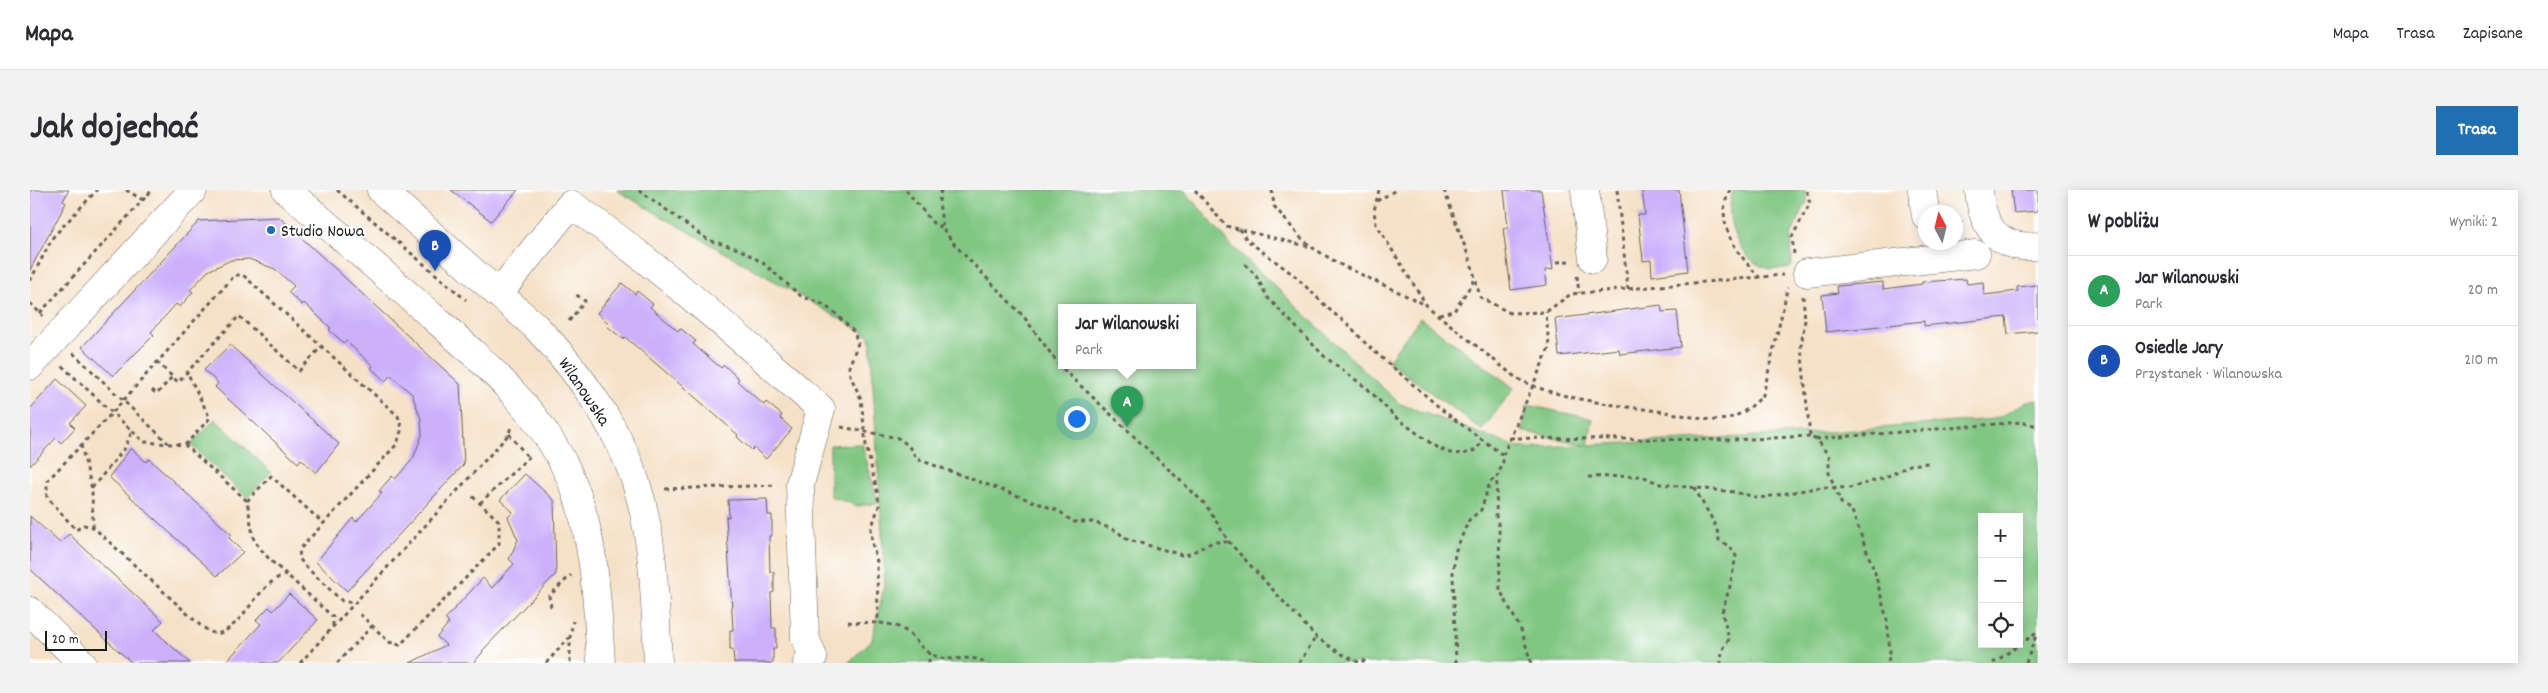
<!DOCTYPE html>
<html lang="pl">
<meta charset="utf-8">
<style>
body{margin:0;font-family:Dekko,sans-serif;background:#f2f2f3;color:#2b2b33}
.controls{position:absolute;right:15px;bottom:15px;display:grid;overflow:hidden;border-radius:0px;box-shadow:0 2px 12px #0003}
.controls button{width:45px;height:45px;display:grid;place-items:center;padding:0;border:0;border-bottom:1px solid #e1e1e2;background:#fff;color:#2b2b33;font:25px sans-serif}
.compass{position:absolute;left:1888px;top:15px;width:45px;height:45px;border-radius:50%;background:#fff;box-shadow:0 2px 12px #0003;rotate:353deg}
.scale{position:absolute;left:15px;bottom:12px;width:62px;box-sizing:border-box;padding-left:5px;border:2px solid #1c1c1c;border-top:0;font-size:14px;line-height:18px;white-space:nowrap;color:#1c1c1c;-webkit-text-stroke:4px #fff;paint-order:stroke}
.you{position:absolute;left:1046px;top:228px;width:18px;height:18px;margin:-12px;border:4px solid #fff;border-radius:50%;background:#1a73e8;box-shadow:0 0 0 8px #1a73e833}
.badge{display:grid;place-items:center;width:32px;height:32px;border-radius:50%;background:#1f6fb2;color:#fff;font-size:16px;font-weight:700}
.pin{position:absolute;translate:-50% -41px;filter:drop-shadow(0 1px 2px #0008)}
.pin::after{content:'';position:absolute;top:26px;width:18px;height:15px;background:inherit;clip-path:polygon(0 0,100% 0,50% 100%)}
.popup{position:absolute;left:1028px;top:114px;width:138px;height:65px;box-sizing:border-box;display:grid;place-content:center;border-radius:0px;background:#fff;filter:drop-shadow(0 1px 4px #0005);font-size:16px;white-space:nowrap;color:#7c7c81}
.popup b{font-size:19px;color:#2b2b33}
.popup::after{content:'';position:absolute;left:50%;top:100%;margin-left:-10px;border:10px solid transparent;border-top-color:#fff}
.list{margin:0;padding:0;list-style:none}
h2{display:flex;justify-content:space-between;align-items:center;height:65px;margin:0;padding:0 20px;font-size:21px}
h2 small{font-size:16px;font-weight:400;color:#7c7c81}
.list li{display:grid;grid-template-columns:32px 1fr auto;gap:15px;align-items:center;box-sizing:border-box;height:70px;padding:0 20px;border-top:1px solid #e1e1e2}
.list b{display:block;font-size:19px;white-space:nowrap}
.list p{margin:0;font-size:16px;white-space:nowrap;color:#7c7c81}
.list em{font-size:16px;font-style:normal;color:#7c7c81}
.icon{flex:none;width:28px;height:28px;fill:none;stroke:currentColor;stroke-width:2;stroke-linecap:round;stroke-linejoin:round}
.map{position:relative;flex:none;width:2008px;height:473px;overflow:hidden;border-radius:0px}
header{display:flex;align-items:center;gap:30px;box-sizing:border-box;height:70px;padding:0 25px;background:#fff;border-bottom:1px solid #e1e1e2}
header strong{font-size:24px}
nav{display:flex;gap:28px;margin-inline-start:auto;font-size:18px}
.intro{display:flex;align-items:center;justify-content:space-between;box-sizing:border-box;height:120px;padding:0 30px}
h1{margin:0;font-size:35px}
.button{padding:12px 22px;border-radius:0px;background:#1f6fb2;color:#fff;font-size:18px;font-weight:700}
main{display:flex;gap:30px;padding:0 30px}
aside{flex:1;background:#fff;border-radius:0px;box-shadow:0 2px 12px #0003}
.map>svg:first-child{display:block}
.green{fill:#81c783;stroke:#4e7250;fill-rule:evenodd}
.building{fill:#ccb1fa}
.lines{fill:none;stroke-linecap:round;stroke-linejoin:round}
.minor-casing{stroke:#686158;stroke-width:29}
.path{stroke:#686158;stroke-width:3;stroke-dasharray:4 4;stroke-linecap:butt}
.minor{stroke:#fff;stroke-width:28}
.poi-dot{fill:#1f6fb2;stroke:#fff;stroke-width:2}
.labels{text-anchor:middle;stroke-width:4;stroke-linejoin:round;paint-order:stroke}
.poi-label{font-size:18px;fill:#1c1c1c;stroke:#fff;text-anchor:start}
.street-label{font-size:18px;fill:#1c1c1c;stroke:#fff}
</style>
<header>
<strong>Mapa</strong>
<nav><a>Mapa</a><a>Trasa</a><a>Zapisane</a></nav>
</header>
<div class="intro"><h1>Jak dojechać</h1><a class="button">Trasa</a></div>
<main>
<div class="map">
<svg width="2008" height="473" viewBox="0 0 2008 473">
<rect width="100%" height="100%" fill="#fff"/>
<filter id="ink" filterUnits="userSpaceOnUse"><feTurbulence type="fractalNoise" baseFrequency=".02" numOctaves="2"/><feDisplacementMap in="SourceGraphic" scale="10" xChannelSelector="R" yChannelSelector="G"/><feConvolveMatrix kernelMatrix="1 2 1 2 8 2 1 2 1" color-interpolation-filters="sRGB"/></filter>
<filter id="wash" filterUnits="userSpaceOnUse"><feTurbulence type="fractalNoise" baseFrequency=".0096" numOctaves="4" result="noise"/><feDisplacementMap in="SourceGraphic" scale="20" xChannelSelector="R" yChannelSelector="G"/><feGaussianBlur stdDeviation="1.12" result="paint"/><feColorMatrix in="noise" values="0 0 0 0 0 0 0 0 0 0 0 0 0 0 0 0 0 1.4 0 .05"/><feComposite in="paint" operator="in"/></filter>
<g filter="url(#wash)">
<rect width="100%" height="100%" fill="#f5e1c7"/>
<!-- green -->
<path class="green" d="M 586,0 L 1154,0 L 1200,54 L 1370,214 L 1489,258 L 1556,255 L 1492,241 L 1497,215 L 1563,229 L 1558,255 L 1786,243 L 1964,229 C 1984,223 1986,212 2008,210 L 2008,473 L 818,473 L 842,450 L 855,392 L 840,146 ZM 1032,118 L 1162,118 L 1162,176 L 1032,176 ZM 1952,327 L 1989,327 L 1989,454 L 1952,454 Z
M 1704,0 L 1775,0 L 1777,11 L 1761,45 L 1762,76 C 1758,80 1753,79 1747,79 C 1712,81 1690,28 1704,0 Z
M 1390,128 L 1484,198 L 1452,240 L 1358,171 Z
M 185,229 L 241,282 L 217,308 L 161,255 Z
M 832,254 L 848,313 L 827,316 L 800,306 L 800,255 Z"/>
<g id="blocks">
<!-- building -->
<path class="building" d="M 0,0 L 39,0 L 33,11 L 36,13 L 0,80 Z
M 421,0 L 488,0 L 461,31 Z
M 1474,0 L 1511,0 L 1523,79 L 1515,80 L 1517,95 L 1481,100 L 1473,38 L 1478,37 Z
M 1612,0 L 1649,0 L 1658,81 L 1622,86 L 1621,70 L 1613,71 L 1608,25 L 1615,25 Z
M 1981,0 L 2008,0 L 2008,21 L 1984,23 Z
M 249,27 L 430,194 L 434,274 L 317,401 L 286,372 L 323,328 L 326,332 L 352,303 L 349,301 L 362,286 L 365,289 L 383,269 L 392,245 L 391,229 L 382,204 L 375,198 L 361,185 L 355,191 L 341,178 L 343,176 L 316,151 L 314,153 L 299,140 L 301,138 L 274,113 L 272,115 L 258,102 L 264,96 L 245,79 L 219,69 L 201,70 L 178,81 L 160,100 L 163,102 L 150,117 L 146,114 L 121,142 L 124,145 L 83,186 L 52,157 L 169,31 Z
M 1936,89 L 1937,94 L 1953,92 L 1954,105 L 1988,101 L 1987,97 L 2008,95 L 2008,141 L 1978,144 L 1976,127 L 1894,136 L 1894,131 L 1796,142 L 1792,105 L 1808,103 L 1807,96 L 1853,92 L 1853,99 L 1892,94 L 1892,92 Z
M 592,93 L 605,104 L 607,101 L 623,114 L 620,117 L 648,141 L 650,138 L 666,151 L 663,154 L 691,178 L 694,175 L 709,189 L 707,191 L 734,215 L 736,212 L 752,225 L 750,228 L 762,239 L 736,269 L 724,258 L 722,260 L 707,247 L 708,245 L 666,208 L 595,147 L 593,149 L 577,136 L 579,134 L 567,123 Z
M 1631,115 L 1632,122 L 1647,121 L 1651,157 L 1590,164 L 1589,159 L 1529,166 L 1525,129 Z
M 200,155 L 309,254 L 286,283 L 271,269 L 268,273 L 185,197 L 188,193 L 174,180 Z
M 27,189 L 56,216 L 40,233 L 45,238 L 31,253 L 26,248 L 0,276 L 0,219 Z
M 101,258 L 116,272 L 119,269 L 202,345 L 199,348 L 213,362 L 187,386 L 79,287 Z
M 495,284 L 524,310 L 526,384 L 452,461 L 453,462 L 443,473 L 380,473 L 416,455 L 407,447 L 419,433 L 415,429 L 453,388 L 462,398 L 484,374 L 479,369 L 488,350 L 478,327 L 483,322 L 470,310 Z
M 737,309 L 738,325 L 742,325 L 742,346 L 739,346 L 740,382 L 744,382 L 744,402 L 741,403 L 742,438 L 746,438 L 746,459 L 743,459 L 743,473 L 704,473 L 703,460 L 700,460 L 700,440 L 703,440 L 701,404 L 696,327 L 699,327 L 698,310 Z
M 0,326 L 30,353 L 39,344 L 133,431 L 124,440 L 160,473 L 102,473 L 58,433 L 0,379 Z
M 259,404 L 288,430 L 248,473 L 195,473 L 231,434 L 226,430 L 239,417 L 243,421 Z"/>
</g>
</g>
<g filter="url(#ink)">
<use href="#blocks" fill-opacity="0" stroke="#686158" stroke-width="1"/>
<g class="lines">
<!-- minor casing -->
<g class="minor-casing">
<path id="minor" d="M 256,0 C 300,37 344,75 387,113 C 449,168 520,225 547,305 C 566,360 567,416 571,473
M 351,0 L 505,136 C 549,181 592,242 609,303 C 625,358 625,416 628,473
M 1555,0 L 1563,69
M 1892,0 L 1896,26
M 1949,0 C 1952,37 1968,60 2008,56
M 1777,83 L 1946,64
M 468,104 L 541,14 C 629,76 710,148 791,219 L 770,294 L 775,447 L 783,467 L 777,473
M 0,176 L 163,0
M 0,421 L 52,473"/>
</g>
<!-- path -->
<path class="path" d="M 96,0 L 113,10
M 307,0 L 436,110
M 609,0 L 678,50 L 709,59 L 733,73 L 771,106 L 792,114 L 804,122 L 824,142 L 828,153 L 819,177 L 820,185 L 831,209 L 836,255 L 848,305 L 849,316 L 841,339 L 842,353 L 847,372 L 848,433
M 876,0 L 903,33 L 913,38
M 911,0 L 909,12 L 913,39 L 925,55 L 994,127 L 1030,176 L 1176,315 L 1199,352 L 1286,447 L 1310,463 L 1330,473
M 1165,0 L 1196,36 L 1280,57
M 1242,0 L 1244,16 L 1270,47 L 1283,58 L 1309,74 L 1396,115
M 1349,0 L 1344,21 L 1346,34 L 1397,116 L 1485,187 C 1525,210 1589,215 1634,222 C 1651,224 1670,230 1687,230 C 1704,230 1722,218 1733,205 L 1758,97
M 1414,0 L 1442,76 L 1450,107 L 1480,123 L 1516,122 L 1541,104 L 1753,85
M 1587,0 L 1598,99
M 1700,0 C 1683,33 1707,63 1729,87
M 1347,11 L 1366,0
M 1926,38 L 1932,31
M 1209,39 L 1217,50 L 1265,86 L 1302,122 L 1320,136 L 1337,155 L 1416,223 L 1473,265
M 1764,64 L 1762,47 L 1780,13 L 1776,0
M 1527,72 L 1539,71
M 1215,74 L 1226,86 L 1238,108 L 1295,167 L 1338,199 L 1365,227 L 1406,257 L 1420,263 L 1433,264 L 1446,260 L 1453,250
M 1547,86 L 1549,103
M 0,91 L 23,47 L 67,0
M 1773,106 L 1775,130 L 1771,156 L 1780,246 L 1789,252 L 1799,266 L 1799,283 L 1811,313 L 1822,321 L 1845,383 L 1857,430 L 1860,461 L 1858,473
M 0,113 L 13,126
M 10,123 L 122,0
M 1409,124 L 1424,121 L 1445,89
M 539,131 L 555,111 L 545,104
M 43,163 L 138,253
M 127,172 L 148,192 L 209,126 L 269,181 L 291,157
M 32,176 L 114,252 L 155,255 L 217,311 L 224,351 L 240,370 L 256,384
M 122,200 L 127,204 L 143,186
M 811,237 L 868,248 L 878,255 L 887,269 L 1029,321 L 1043,332 L 1063,332 L 1087,341 L 1096,349 L 1152,365 L 1159,364 L 1183,352 L 1199,352
M 479,244 L 497,266
M 1480,248 L 1702,250 L 1780,246
M 1786,249 L 1991,232 L 2008,236
M 51,255 L 62,299 L 63,337
M 155,255 L 180,228 L 157,182
M 1558,287 L 1612,286 L 1630,294 L 1704,302 L 1730,308 L 1792,297 L 1819,298 L 1854,288 L 1880,275 L 1898,273
M 1665,297 C 1672,316 1687,331 1689,350 L 1701,358 L 1706,366 L 1700,396 L 1692,422 L 1699,449 L 1692,461 L 1691,473
M 62,298 L 95,258 L 102,241
M 635,299 L 747,295
M 217,311 L 241,286 L 293,333
M 450,313 L 502,264
M 521,417 L 519,406 L 541,385
M 330,424 L 359,452 L 370,455 L 469,354 L 469,331 L 441,305
M 818,432 C 837,434 862,429 878,443 C 890,453 892,463 911,468 C 925,471 943,464 956,473
M 303,436 L 303,427 L 256,384 C 228,393 214,435 190,443 C 183,445 178,440 172,437 L 63,337 L 54,335 L 46,340 L 17,307 L 17,291 L 82,223 L 205,85 L 213,85 L 368,226 L 372,238 L 367,254 L 270,359 L 269,368 L 275,376 L 312,411 L 325,413
M 270,473 L 479,244 L 481,236
M 307,473 L 342,436
M 516,473 L 539,448
M 540,473 L 540,447 L 543,431
M 899,473 L 899,463
M 1269,473 L 1286,447
M 1333,473 L 1335,469
M 1426,473 L 1423,384 L 1425,362 L 1439,330 L 1451,320 L 1460,292 L 1468,285
M 1501,473 L 1492,442 L 1470,400 L 1469,337 L 1466,326 L 1467,288 L 1473,272 L 1473,265 L 1519,158 L 1516,122
M 1963,473 L 2008,442
M 1996,473 L 2007,443"/>
<!-- minor -->
<use href="#minor" class="minor"/>
</g>
</g>
<!-- markers -->
<circle class="poi-dot" cx="241" cy="40" r="5"/>
<g class="labels">
<!-- poi labels -->
<g class="poi-label">
<text x="251" y="46">Studio Nowa</text>
</g>
<!-- street labels -->
<g class="street-label">
<text transform="translate(555 201) rotate(56)" y="6">Wilanowska</text>
</g>
</g>
</svg>
<div class="controls">
<button>+</button>
<button>−</button>
<button><svg class="icon" aria-label="locate" viewBox="0 0 24 24"><circle cx="12" cy="12" r="6"/><path d="M12 2v4M12 18v4M2 12h4M18 12h4"/></svg></button>
</div>
<svg class="compass" viewBox="-18 -18 36 36"><path d="M0-13l5 13h-10z" fill="#e53935"/><path d="M0 13l5-13h-10z" fill="#7c7c81"/></svg>
<div class="scale">20 m</div>
<div class="you"></div>
<div class="pin badge" style="left:1097px;top:237px;background:#2e9e5b">A</div>
<div class="popup"><b>Jar Wilanowski</b>Park</div>
<div class="pin badge" style="left:405px;top:81px;background:#1a4fb4">B</div>
</div>
<aside>
<h2>W pobliżu<small>Wyniki: 2</small></h2>
<ul class="list">
<li><span class="badge" style="background:#2e9e5b">A</span><div><b>Jar Wilanowski</b><p>Park</p></div><em>20 m</em></li>
<li><span class="badge" style="background:#1a4fb4">B</span><div><b>Osiedle Jary</b><p>Przystanek · Wilanowska</p></div><em>210 m</em></li>
</ul>
</aside>
</main>
